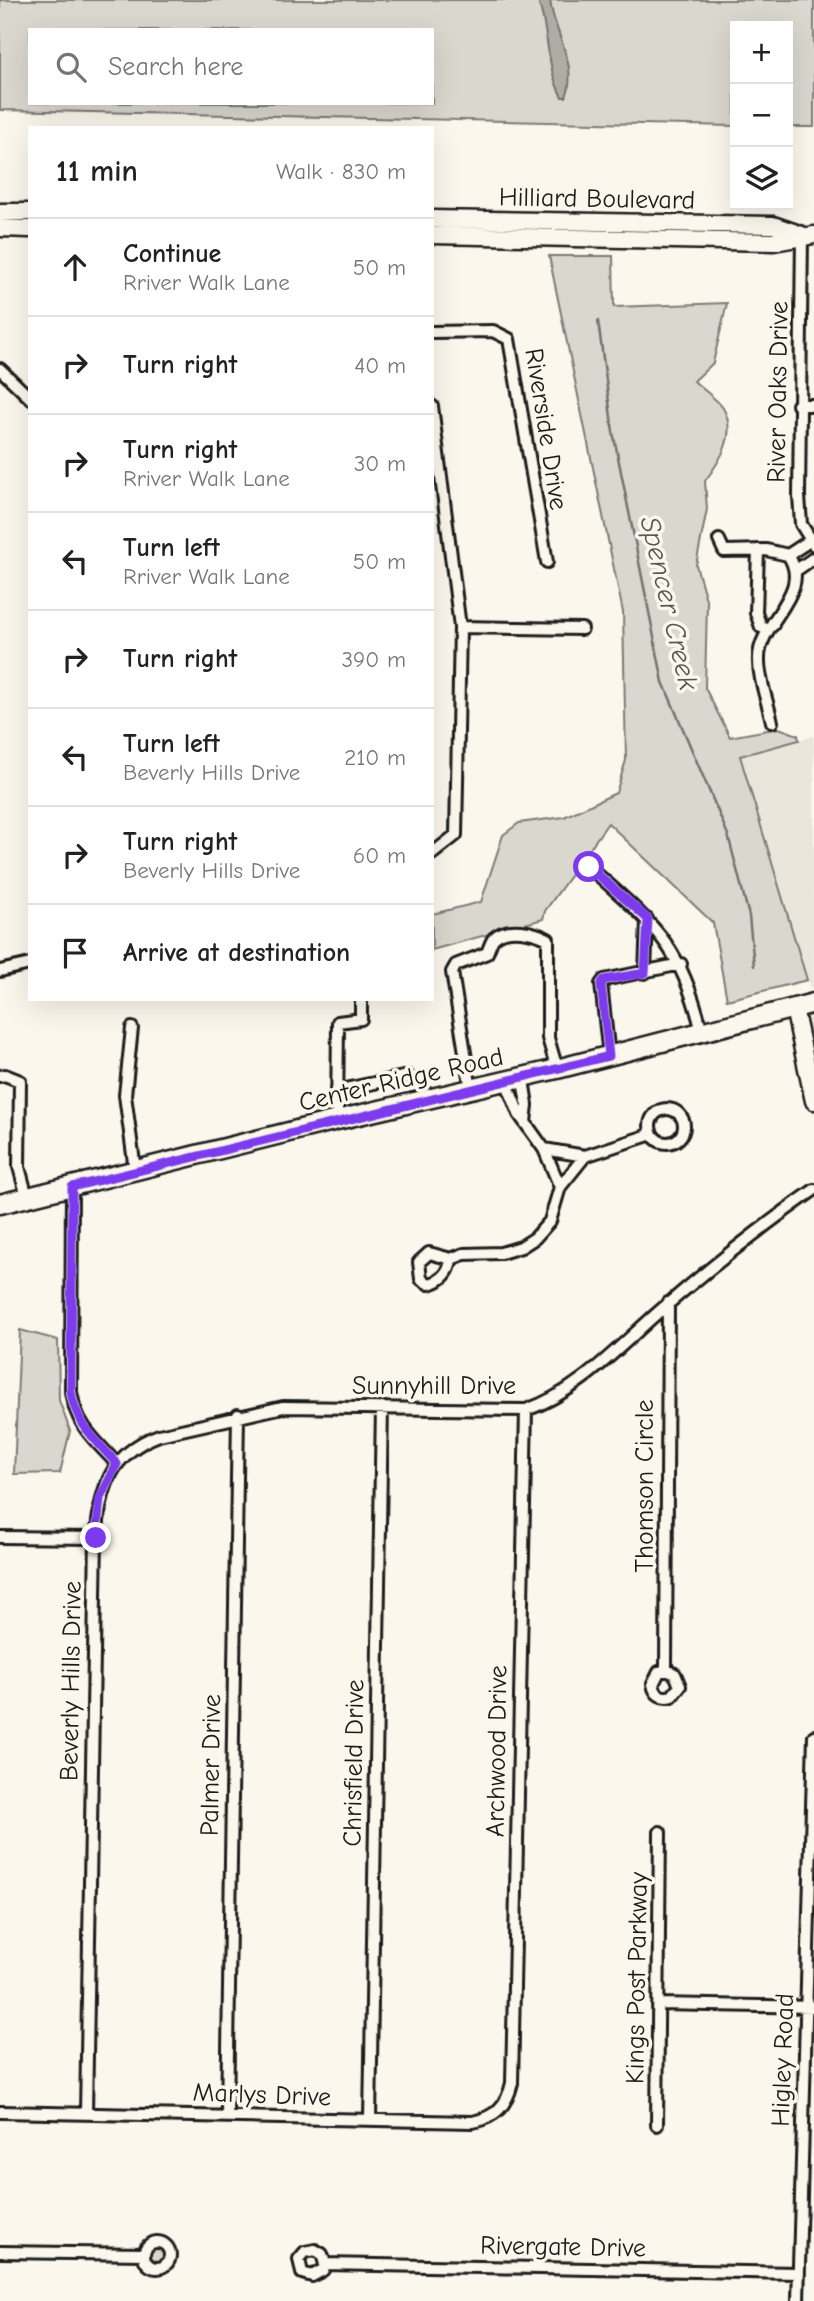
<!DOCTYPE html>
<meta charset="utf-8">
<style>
body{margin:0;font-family:"Comic Neue",sans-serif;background:#f2f2f2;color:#222}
.controls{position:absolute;right:21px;top:21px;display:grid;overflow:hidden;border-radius:0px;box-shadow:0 7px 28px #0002}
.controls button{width:63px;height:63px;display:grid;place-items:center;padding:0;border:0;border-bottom:2px solid #e0e0e0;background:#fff;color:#222;font:35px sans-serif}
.stop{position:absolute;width:21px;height:21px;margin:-16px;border:5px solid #7c3aed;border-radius:50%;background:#fff}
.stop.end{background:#7c3aed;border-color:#fff;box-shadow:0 2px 7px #0008}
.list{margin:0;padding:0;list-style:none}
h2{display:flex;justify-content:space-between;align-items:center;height:91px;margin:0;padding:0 28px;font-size:30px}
h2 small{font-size:23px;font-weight:400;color:#767676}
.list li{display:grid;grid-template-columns:46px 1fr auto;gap:21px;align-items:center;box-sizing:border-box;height:98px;padding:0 28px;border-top:2px solid #e0e0e0}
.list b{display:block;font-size:26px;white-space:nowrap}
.list p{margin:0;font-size:23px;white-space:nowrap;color:#767676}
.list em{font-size:23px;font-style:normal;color:#767676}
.icon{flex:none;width:38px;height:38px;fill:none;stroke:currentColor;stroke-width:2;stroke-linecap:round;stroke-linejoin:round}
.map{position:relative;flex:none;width:814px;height:2301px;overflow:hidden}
.search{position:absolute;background:#fff;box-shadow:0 7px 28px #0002;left:28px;top:28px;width:406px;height:77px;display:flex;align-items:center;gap:18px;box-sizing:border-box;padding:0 24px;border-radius:0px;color:#767676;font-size:26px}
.panel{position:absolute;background:#fff;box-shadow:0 7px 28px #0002;left:28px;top:126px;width:406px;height:875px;border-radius:0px}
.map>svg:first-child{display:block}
.built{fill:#eae6dc}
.green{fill:#dad7ce;stroke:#7b7a75;stroke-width:2;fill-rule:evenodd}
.water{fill:#afaca5;stroke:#74726e;stroke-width:2}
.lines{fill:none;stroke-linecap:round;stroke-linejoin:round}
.stream{stroke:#74726e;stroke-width:2.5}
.street-casing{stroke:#1c1c1c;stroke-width:16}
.secondary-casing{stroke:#1c1c1c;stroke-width:21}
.primary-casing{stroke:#1c1c1c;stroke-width:23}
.street{stroke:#fbf7ec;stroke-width:10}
.secondary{stroke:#fbf7ec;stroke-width:16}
.primary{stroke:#fbf7ec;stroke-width:18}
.route{stroke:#7c3aed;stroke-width:9}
.labels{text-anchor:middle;stroke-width:7;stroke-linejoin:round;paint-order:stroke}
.street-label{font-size:26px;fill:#1c1c1c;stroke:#fbf7ec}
.water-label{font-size:28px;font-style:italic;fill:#575653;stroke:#fbf7ec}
</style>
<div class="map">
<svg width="814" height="2301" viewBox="0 0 814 2301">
<rect width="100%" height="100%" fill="#fbf7ec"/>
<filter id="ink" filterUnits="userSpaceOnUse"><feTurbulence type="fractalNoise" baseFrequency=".0143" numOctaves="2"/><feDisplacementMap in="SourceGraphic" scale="14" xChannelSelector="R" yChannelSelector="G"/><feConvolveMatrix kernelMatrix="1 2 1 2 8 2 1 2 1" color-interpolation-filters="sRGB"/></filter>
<g filter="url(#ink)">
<!-- built -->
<path class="built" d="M 814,736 L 814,987 L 810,988 L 739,755 Z
M 814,1014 L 814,1067 L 807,1024 L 809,1016 Z"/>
<!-- green -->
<path class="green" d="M 0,0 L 814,0 L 814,127 L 788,127 L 788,26 L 735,26 L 735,126 L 0,110 ZM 30,30 L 432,30 L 432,103 L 30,103 Z
M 549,256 L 613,256 L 614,307 L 727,303 L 713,363 L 694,381 C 702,389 717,399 723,408 C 738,434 720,461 705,481 L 707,509 L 696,565 L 707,603 L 705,688 L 730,737 L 779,728 L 798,735 L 799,740 L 740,756 L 807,980 L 727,1000 L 713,923 L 608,823 L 545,911 L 543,919 L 432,950 L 432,914 L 481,902 L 503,835 L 519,823 L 564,817 L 616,793 L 626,760 L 623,612 Z
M 20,1330 L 58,1340 L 59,1400 L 70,1431 L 60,1473 L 14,1474 Z
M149 2255a8 8 0 1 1 16 0a8 8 0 1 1-16 0Z"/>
<!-- water -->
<path class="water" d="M 538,0 L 550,0 C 553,32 579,64 566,97 L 562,97 C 546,68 549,31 538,0 Z"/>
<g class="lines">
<!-- stream -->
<path class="stream" d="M 598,321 L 613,432 L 663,682 L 728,835 L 749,916 L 754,966"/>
<!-- street casing -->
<g class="street-casing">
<path id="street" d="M 802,235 L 799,496 L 801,524 L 814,545
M 432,332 L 493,331 L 509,339 L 547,562
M 0,369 L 30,398
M 798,405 L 814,405
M 432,406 L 460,627 L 456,835 L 432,854
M 719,540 L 724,551 L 766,550 L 788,555 C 814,592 759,622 759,658 C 758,678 768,702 772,722
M 758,550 L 756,613 L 761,627 L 767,629 L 773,625
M 788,555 L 811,540
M 795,571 L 814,558
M 460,627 L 582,629
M 589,867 C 654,925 681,944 702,1032
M 0,971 L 30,964
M 645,973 L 647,919
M 132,1028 L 125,1095 L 135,1170
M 609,1056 L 601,984 L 604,980 L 681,964
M 0,1076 L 5,1075 L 20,1081 L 19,1167 L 27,1197
M 471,1090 L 452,972 L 456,965 L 487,953 C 489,949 491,941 494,938 C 507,925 535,932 548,939 L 548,1038 L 557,1069
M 336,1091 L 408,1076
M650 1126a17 17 0 1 1 34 0a17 17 0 1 1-34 0Z
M 337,1120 L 338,1022 L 361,1019 L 361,999
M 525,1122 L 527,1105 L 524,1086 L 515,1079 L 509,1089 L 519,1114 L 544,1149 L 585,1156 L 652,1134
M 72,1187 L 71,1392 C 77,1427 94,1439 117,1464
M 560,1187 L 585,1156
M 451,1259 C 450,1272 442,1281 429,1284 L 421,1279 L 419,1262 L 429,1253 L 451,1259 L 464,1254 L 501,1253 L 521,1247 L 535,1238 L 550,1221 L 560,1187 L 544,1149
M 0,1537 L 96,1538
M 666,1670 L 675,1674 L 680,1686 L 672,1696 C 662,1699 655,1695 653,1684 L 659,1672 L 666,1670 L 668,1303
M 659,2004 L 814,2007
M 0,2112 L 473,2122 C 496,2117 507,2105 512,2083 L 526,1410
M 86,2113 L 96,1538 C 101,1490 108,1454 159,1435 L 283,1407 L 526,1410 C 579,1392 620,1345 662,1309 C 711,1267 761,1227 814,1190
M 227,2115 L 238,1415
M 370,2120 L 382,1407
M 657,2125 L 660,1832
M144 2255a13 13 0 1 1 26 0a13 13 0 1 1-26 0Z
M 0,2252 L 144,2254
M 325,2264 L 322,2254 L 315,2250 L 305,2252 L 299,2259 L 302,2273 L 312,2276 L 323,2270 L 325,2264 L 799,2273
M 798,2301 L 814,1736"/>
</g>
<!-- secondary casing -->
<g class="secondary-casing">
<path id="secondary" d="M 0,212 L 30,212
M 432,219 L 773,225 L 802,235
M 0,228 L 30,229
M 432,235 L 774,242 L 814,235
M 794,1008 L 814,1101"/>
</g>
<!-- primary casing -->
<g class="primary-casing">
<path id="primary" d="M 0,1204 L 337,1120 L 557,1069 L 814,1003"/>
</g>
<!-- street -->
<use href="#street" class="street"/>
<!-- secondary -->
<use href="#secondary" class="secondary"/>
<!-- primary -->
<use href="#primary" class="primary"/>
</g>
</g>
<g class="lines" filter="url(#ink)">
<!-- route -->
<path class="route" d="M 96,1538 L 100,1498 L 117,1464 C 96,1440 76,1424 71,1392 L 72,1187 L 609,1056 L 601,984 L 604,980 L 645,973 L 648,919 L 589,867"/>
</g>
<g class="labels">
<!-- street labels -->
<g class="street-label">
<text transform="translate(597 198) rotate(1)" y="9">Hilliard Boulevard</text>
<text transform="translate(777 392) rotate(-89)" y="9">River Oaks Drive</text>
<text transform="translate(547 429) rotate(81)" y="9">Riverside Drive</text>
<text transform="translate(401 1079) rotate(-13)" y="9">Center Ridge Road</text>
<text x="434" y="1394">Sunnyhill Drive</text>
<text transform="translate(644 1486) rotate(-90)" y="9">Thomson Circle</text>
<text transform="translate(70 1681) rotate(-89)" y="9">Beverly Hills Drive</text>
<text transform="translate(496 1751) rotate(-89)" y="9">Archwood Drive</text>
<text transform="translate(353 1763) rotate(-89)" y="9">Chrisfield Drive</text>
<text transform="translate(210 1765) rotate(-89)" y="9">Palmer Drive</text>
<text transform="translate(636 1978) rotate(-89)" y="9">Kings Post Parkway</text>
<text transform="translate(782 2060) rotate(-88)" y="9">Higley Road</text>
<text transform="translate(262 2094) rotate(2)" y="9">Marlys Drive</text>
<text transform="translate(563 2246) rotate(1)" y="9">Rivergate Drive</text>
</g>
<!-- water labels -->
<g class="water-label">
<text transform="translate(670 603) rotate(77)" y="10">Spencer Creek</text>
</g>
</g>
</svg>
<div class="controls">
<button>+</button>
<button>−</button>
<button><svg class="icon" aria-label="layers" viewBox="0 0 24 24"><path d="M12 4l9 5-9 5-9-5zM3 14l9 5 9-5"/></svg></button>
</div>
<div class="stop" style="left:589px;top:867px"></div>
<div class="stop end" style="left:96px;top:1538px"></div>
<div class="search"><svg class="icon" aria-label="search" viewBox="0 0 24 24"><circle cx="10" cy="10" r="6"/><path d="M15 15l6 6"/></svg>Search here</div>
<section class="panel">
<h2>11 min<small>Walk · 830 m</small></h2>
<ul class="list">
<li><svg class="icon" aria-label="ahead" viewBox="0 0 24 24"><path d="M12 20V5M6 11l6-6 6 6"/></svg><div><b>Continue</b><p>Rriver Walk Lane</p></div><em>50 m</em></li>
<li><svg class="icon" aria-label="right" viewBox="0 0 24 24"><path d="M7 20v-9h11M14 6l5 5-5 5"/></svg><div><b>Turn right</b></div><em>40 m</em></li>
<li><svg class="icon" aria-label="right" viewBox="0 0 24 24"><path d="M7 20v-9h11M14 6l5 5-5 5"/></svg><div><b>Turn right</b><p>Rriver Walk Lane</p></div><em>30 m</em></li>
<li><svg class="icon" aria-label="left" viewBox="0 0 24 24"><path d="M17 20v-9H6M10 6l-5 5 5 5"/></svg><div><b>Turn left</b><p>Rriver Walk Lane</p></div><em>50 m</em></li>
<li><svg class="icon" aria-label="right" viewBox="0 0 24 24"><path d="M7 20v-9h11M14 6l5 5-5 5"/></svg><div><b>Turn right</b></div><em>390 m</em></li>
<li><svg class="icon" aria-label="left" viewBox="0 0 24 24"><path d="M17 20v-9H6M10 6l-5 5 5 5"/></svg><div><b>Turn left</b><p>Beverly Hills Drive</p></div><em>210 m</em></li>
<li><svg class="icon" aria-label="right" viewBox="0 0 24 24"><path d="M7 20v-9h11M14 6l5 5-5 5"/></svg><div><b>Turn right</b><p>Beverly Hills Drive</p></div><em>60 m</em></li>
<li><svg class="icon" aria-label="arrive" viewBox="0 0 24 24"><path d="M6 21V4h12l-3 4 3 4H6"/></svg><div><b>Arrive at destination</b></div></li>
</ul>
</section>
</div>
